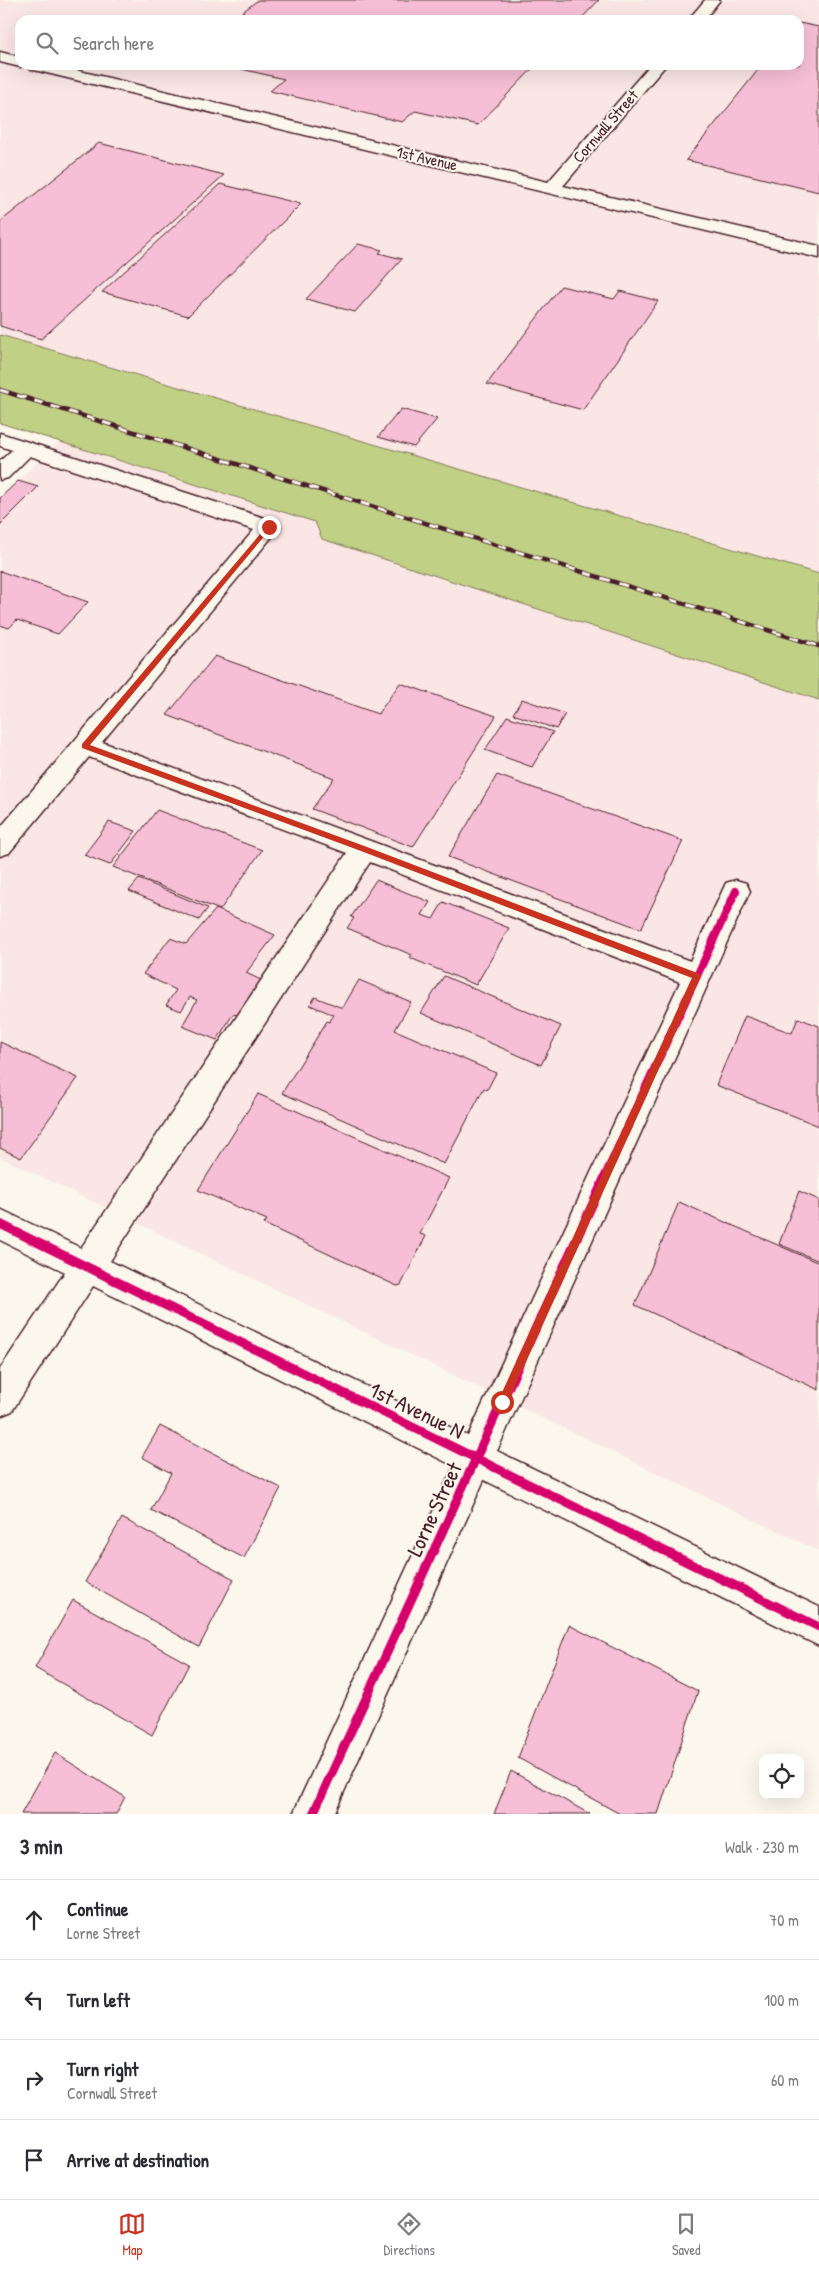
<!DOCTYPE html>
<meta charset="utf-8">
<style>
body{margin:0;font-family:"Patrick Hand",sans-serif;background:#f7f7f7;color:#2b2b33}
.controls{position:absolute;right:15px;bottom:15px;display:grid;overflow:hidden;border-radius:10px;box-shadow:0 5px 20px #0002}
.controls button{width:45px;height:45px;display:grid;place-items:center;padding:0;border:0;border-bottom:1px solid #e1e1e2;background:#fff;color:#2b2b33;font:25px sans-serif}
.stop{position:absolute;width:15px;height:15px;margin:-11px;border:4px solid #c8321e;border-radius:50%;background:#fff}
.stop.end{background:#c8321e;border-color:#fff;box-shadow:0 1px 5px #0008}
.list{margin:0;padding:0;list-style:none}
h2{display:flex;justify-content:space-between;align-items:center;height:65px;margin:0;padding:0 20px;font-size:21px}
h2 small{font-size:16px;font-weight:400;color:#7c7c81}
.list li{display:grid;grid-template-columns:32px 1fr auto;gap:15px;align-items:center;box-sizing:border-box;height:80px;padding:0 20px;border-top:1px solid #e1e1e2}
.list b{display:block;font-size:19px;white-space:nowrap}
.list p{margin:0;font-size:16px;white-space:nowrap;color:#7c7c81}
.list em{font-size:16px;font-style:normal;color:#7c7c81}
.icon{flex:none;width:28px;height:28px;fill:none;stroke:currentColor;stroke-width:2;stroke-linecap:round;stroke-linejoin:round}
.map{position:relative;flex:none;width:819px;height:1814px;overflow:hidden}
.search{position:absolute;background:#fff;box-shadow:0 5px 20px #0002;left:15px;right:15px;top:15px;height:55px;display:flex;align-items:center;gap:12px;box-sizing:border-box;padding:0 18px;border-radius:15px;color:#7c7c81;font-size:19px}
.sheet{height:385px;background:#fff}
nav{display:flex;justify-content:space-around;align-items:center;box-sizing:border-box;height:70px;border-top:1px solid #e1e1e2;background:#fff;font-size:14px;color:#7c7c81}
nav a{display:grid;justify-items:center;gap:2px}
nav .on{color:#c8321e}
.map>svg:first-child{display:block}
.built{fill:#fae6e5;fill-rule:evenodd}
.green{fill:#c0d186;stroke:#857858}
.building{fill:#f7bfd5;stroke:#4a1f2b}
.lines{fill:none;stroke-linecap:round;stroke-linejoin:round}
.minor-casing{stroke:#4a1f2b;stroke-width:3}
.minor{fill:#fbf7ec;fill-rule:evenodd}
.rail-casing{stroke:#4a1f2b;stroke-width:4.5}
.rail{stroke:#fbf7ec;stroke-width:3;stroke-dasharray:9;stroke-linecap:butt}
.cycleway-far1-casing{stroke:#fbf7ec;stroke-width:11}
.cycleway-casing{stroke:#fbf7ec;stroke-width:12}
.cycleway-far1{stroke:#d6006c;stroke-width:8}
.cycleway{stroke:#d6006c;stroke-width:9}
.route{fill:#c8321e}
.labels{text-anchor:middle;stroke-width:4;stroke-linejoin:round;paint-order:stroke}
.far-street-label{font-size:16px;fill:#4a1f2b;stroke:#fbf7ec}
.near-street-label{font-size:22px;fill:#4a1f2b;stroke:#fbf7ec}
</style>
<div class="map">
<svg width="819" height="1814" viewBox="0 0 819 1814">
<rect width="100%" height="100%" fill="#fbf7ec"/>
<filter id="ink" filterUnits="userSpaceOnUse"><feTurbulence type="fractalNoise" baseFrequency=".02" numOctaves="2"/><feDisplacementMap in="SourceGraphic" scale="10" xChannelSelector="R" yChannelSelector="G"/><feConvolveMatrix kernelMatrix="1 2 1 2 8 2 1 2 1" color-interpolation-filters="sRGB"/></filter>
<g filter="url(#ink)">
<!-- built -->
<path class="built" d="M 0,0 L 819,0 L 819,574 L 0,335 ZM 20,20 L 799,20 L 799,65 L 20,65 Z
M 59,442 L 315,522 L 322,539 L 819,700 L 819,1551 L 0,1157 L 0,498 Z"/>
<!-- green -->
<path class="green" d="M 0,335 L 819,574 L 819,700 L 322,539 L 315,522 L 0,423 Z"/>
<!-- building -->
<path class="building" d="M 258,0 L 599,0 L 580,20 L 232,20 Z
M 799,23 L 819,27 L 819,192 L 686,160 L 762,65 L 799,65 Z
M 224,65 L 536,65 L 478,125 L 415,111 L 402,122 L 270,91 L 284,79 Z
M 99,143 L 224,175 L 41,339 L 0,326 L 0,222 Z
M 220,184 L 301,204 L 188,316 L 102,292 Z
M 358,244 L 382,250 L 379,253 L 402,259 L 355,312 L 306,299 Z
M 561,286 L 614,299 L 620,291 L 658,301 L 583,410 L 487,384 Z
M 401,409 L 437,419 L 414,447 L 378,437 Z
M 18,481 L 38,487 L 0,525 L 0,498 Z
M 0,571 L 88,602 L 58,634 L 17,620 L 9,628 L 0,625 Z
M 215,656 L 378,714 L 400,683 L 496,716 L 413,847 L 312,809 L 334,778 L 167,715 Z
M 522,699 L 565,714 L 556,729 L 513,714 Z
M 507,716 L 553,732 L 532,767 L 485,750 Z
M 497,775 L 683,841 L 641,929 L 448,857 Z
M 157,810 L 262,850 L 220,910 L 113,867 Z
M 109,822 L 136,831 L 110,865 L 84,855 Z
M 139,879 L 208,908 L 199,920 L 129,891 Z
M 376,880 L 430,902 L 422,915 L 433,919 L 443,902 L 509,928 L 476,985 L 410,958 L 412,955 L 347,928 L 354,918 L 351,917 Z
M 216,909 L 275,935 L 246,973 L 263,981 L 237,1015 L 233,1014 L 217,1040 L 182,1026 L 197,1000 L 190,997 L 181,1011 L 166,1005 L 176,990 L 143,974 L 170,938 L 186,944 Z
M 444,976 L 561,1026 L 541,1065 L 421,1013 Z
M 359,980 L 411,1002 L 395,1030 L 496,1073 L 487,1090 L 484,1088 L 444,1164 L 282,1093 L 327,1021 L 329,1022 L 334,1015 L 310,1005 L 315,997 L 340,1007 L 343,1007 Z
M 745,1016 L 792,1033 L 798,1018 L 819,1026 L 819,1126 L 716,1085 Z
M 0,1042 L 78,1078 L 21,1158 L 0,1148 Z
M 258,1094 L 449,1178 L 420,1234 L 426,1236 L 401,1285 L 397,1286 L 264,1224 L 267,1220 L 198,1190 Z
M 799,1191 L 819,1200 L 819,1261 L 779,1244 Z
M 679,1202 L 819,1263 L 819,1390 L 635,1305 Z
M 160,1426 L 281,1488 L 244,1558 L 151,1510 L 171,1473 L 142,1457 Z
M 122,1518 L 234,1579 L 199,1647 L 85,1582 Z
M 73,1600 L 189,1664 L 152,1735 L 35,1668 Z
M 569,1625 L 698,1691 L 658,1814 L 620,1814 L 518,1758 Z
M 55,1753 L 125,1797 L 116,1814 L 21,1814 Z
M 511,1771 L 590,1814 L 494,1814 Z"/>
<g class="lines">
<!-- minor casing -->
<g class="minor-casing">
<path id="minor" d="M 705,0 L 720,0 L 704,20 L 688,20 Z
M 0,52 L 20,57 L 20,65 L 26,65 L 20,67 L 0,62 Z
M 26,65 L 54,65 L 548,182 L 650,65 L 666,65 L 563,186 L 819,246 L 819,258 L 34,70 L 28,68 Z
M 0,433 L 277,522 L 280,527 L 102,742 L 373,842 L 690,961 L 726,883 L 736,880 L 746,883 L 750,891 L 497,1451 L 819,1607 L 819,1646 L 484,1480 L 334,1814 L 293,1814 L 454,1466 L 93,1286 L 12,1411 L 0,1416 L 0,1369 L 65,1272 L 0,1240 L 0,1209 L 81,1248 L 347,853 L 89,757 L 9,853 L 0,856 L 0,828 L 254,530 L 30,456 L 8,478 L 0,480 L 0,461 L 12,450 L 0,446 ZM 370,862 L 680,982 L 468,1436 L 110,1261 Z"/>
</g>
<!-- minor -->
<use href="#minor" class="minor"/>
<!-- rail casing -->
<g class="rail-casing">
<path id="rail" d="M 0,390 L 819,646"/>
</g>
<!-- rail -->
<use href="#rail" class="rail"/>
<!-- cycleway-far1 casing -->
<g class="cycleway-far1-casing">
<path id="cycleway-far1" d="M 603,1180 L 736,891"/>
</g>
<!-- cycleway casing -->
<g class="cycleway-casing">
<path id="cycleway" d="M 0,1224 L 819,1627
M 313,1814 L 604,1179"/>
</g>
<!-- cycleway-far1 -->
<use href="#cycleway-far1" class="cycleway-far1"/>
<!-- cycleway -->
<use href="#cycleway" class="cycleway"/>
</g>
</g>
<!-- route -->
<path class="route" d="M 267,526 L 272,527 L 90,745 L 367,847 L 700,974 L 701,976 L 506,1406 L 502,1408 L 499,1406 L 499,1399 L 692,978 L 361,851 L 82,748 L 82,744 Z"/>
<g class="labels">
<!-- far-street labels -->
<g class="far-street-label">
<text transform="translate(605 126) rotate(-49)" y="6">Cornwall Street</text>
<text transform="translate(427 158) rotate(13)" y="6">1st Avenue</text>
</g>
<!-- near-street labels -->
<g class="near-street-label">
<text transform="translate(417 1410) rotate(26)" y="8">1st Avenue N</text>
<text transform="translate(434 1509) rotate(-65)" y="8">Lorne Street</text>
</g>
</g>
</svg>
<div class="controls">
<button><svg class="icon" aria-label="locate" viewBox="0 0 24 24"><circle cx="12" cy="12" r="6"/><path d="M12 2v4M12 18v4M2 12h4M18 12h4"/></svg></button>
</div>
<div class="stop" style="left:502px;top:1402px"></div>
<div class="stop end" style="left:269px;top:527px"></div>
<div class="search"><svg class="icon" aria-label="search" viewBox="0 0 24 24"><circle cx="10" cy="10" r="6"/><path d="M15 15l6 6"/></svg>Search here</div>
</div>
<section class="sheet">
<h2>3 min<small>Walk · 230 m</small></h2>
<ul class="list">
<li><svg class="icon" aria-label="ahead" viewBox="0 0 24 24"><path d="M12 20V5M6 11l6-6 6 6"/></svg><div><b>Continue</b><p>Lorne Street</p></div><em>70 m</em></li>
<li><svg class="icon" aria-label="left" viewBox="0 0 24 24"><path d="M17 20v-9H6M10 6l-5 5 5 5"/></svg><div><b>Turn left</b></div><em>100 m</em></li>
<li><svg class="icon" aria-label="right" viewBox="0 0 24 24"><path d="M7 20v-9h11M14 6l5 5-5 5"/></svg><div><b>Turn right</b><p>Cornwall Street</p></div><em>60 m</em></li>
<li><svg class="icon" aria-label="arrive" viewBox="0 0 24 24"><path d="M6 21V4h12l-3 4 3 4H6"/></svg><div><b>Arrive at destination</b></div></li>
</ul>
</section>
<nav>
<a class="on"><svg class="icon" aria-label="map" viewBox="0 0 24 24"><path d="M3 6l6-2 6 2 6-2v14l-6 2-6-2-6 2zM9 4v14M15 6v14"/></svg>Map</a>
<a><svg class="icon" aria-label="directions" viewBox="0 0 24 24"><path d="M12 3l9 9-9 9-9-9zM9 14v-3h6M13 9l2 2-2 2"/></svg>Directions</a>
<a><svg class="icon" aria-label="saved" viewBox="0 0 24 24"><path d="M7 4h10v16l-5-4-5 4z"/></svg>Saved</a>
</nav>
